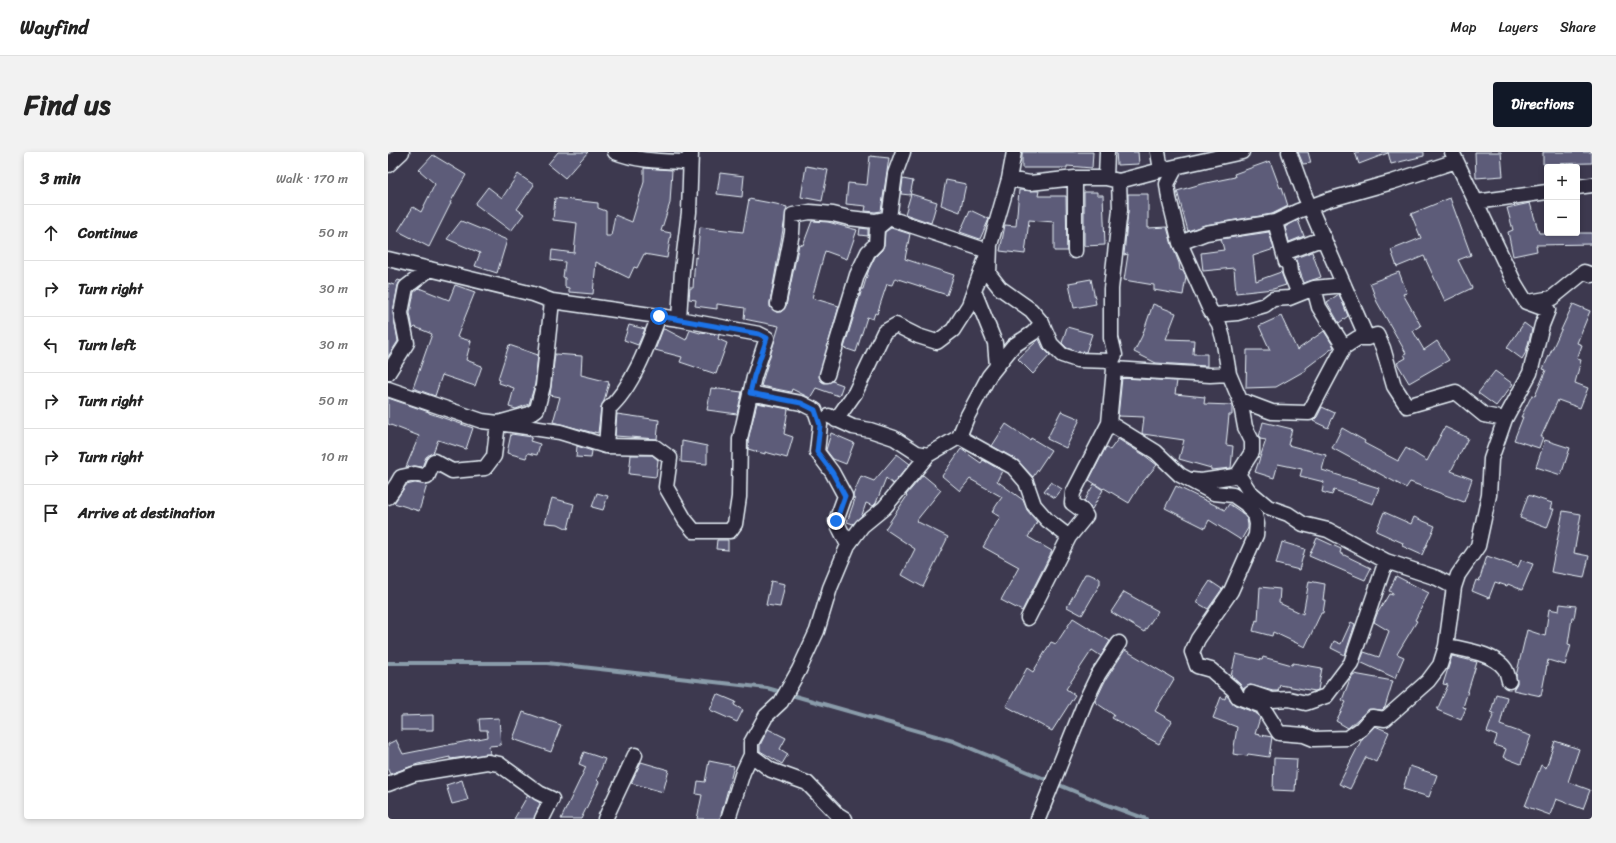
<!DOCTYPE html>
<meta charset="utf-8">
<style>
body{margin:0;font-family:Sriracha,sans-serif;background:#f2f2f2;color:#222}
.controls{position:absolute;right:12px;top:12px;display:grid;overflow:hidden;border-radius:4px;box-shadow:0 2px 6px #0003}
.controls button{width:36px;height:36px;display:grid;place-items:center;padding:0;border:0;border-bottom:1px solid #e0e0e0;background:#fff;color:#222;font:20px sans-serif}
.stop{position:absolute;width:12px;height:12px;margin:-9px;border:3px solid #1a73e8;border-radius:50%;background:#fff}
.stop.end{background:#1a73e8;border-color:#fff;box-shadow:0 1px 4px #0008}
.list{margin:0;padding:0;list-style:none}
h2{display:flex;justify-content:space-between;align-items:center;height:52px;margin:0;padding:0 16px;font-size:17px}
h2 small{font-size:13px;font-weight:400;color:#767676}
.list li{display:grid;grid-template-columns:26px 1fr auto;gap:12px;align-items:center;box-sizing:border-box;height:56px;padding:0 16px;border-top:1px solid #e0e0e0}
.list b{display:block;font-size:15px;white-space:nowrap}
.list em{font-size:13px;font-style:normal;color:#767676}
.icon{flex:none;width:22px;height:22px;fill:none;stroke:currentColor;stroke-width:2;stroke-linecap:round;stroke-linejoin:round}
.map{position:relative;flex:none;width:1204px;height:667px;overflow:hidden;border-radius:4px}
header{display:flex;align-items:center;gap:24px;box-sizing:border-box;height:56px;padding:0 20px;background:#fff;border-bottom:1px solid #e0e0e0}
header strong{font-size:19px}
nav{display:flex;gap:22px;margin-inline-start:auto;font-size:14px}
.intro{display:flex;align-items:center;justify-content:space-between;box-sizing:border-box;height:96px;padding:0 24px}
h1{margin:0;font-size:28px}
.button{padding:10px 18px;border-radius:4px;background:#111827;color:#fff;font-size:14px;font-weight:700}
main{display:flex;gap:24px;padding:0 24px}
aside{flex:1;background:#fff;border-radius:4px;box-shadow:0 2px 6px #0003}
.map>svg:first-child{display:block}
.lines{fill:none;stroke-linecap:round;stroke-linejoin:round}
.stream{stroke:#8a9caa;stroke-width:4}
.building{fill:#5d5c79;stroke:#e8f1f8}
.street-casing{stroke:#e8f1f8;stroke-width:17}
.street{stroke:#2f2a3d;stroke-width:14}
.route{stroke:#1a73e8;stroke-width:5}
</style>
<header>
<strong>Wayfind</strong>
<nav><a>Map</a><a>Layers</a><a>Share</a></nav>
</header>
<div class="intro"><h1>Find us</h1><a class="button">Directions</a></div>
<main>
<aside>
<h2>3 min<small>Walk · 170 m</small></h2>
<ul class="list">
<li><svg class="icon" aria-label="ahead" viewBox="0 0 24 24"><path d="M12 20V5M6 11l6-6 6 6"/></svg><div><b>Continue</b></div><em>50 m</em></li>
<li><svg class="icon" aria-label="right" viewBox="0 0 24 24"><path d="M7 20v-9h11M14 6l5 5-5 5"/></svg><div><b>Turn right</b></div><em>30 m</em></li>
<li><svg class="icon" aria-label="left" viewBox="0 0 24 24"><path d="M17 20v-9H6M10 6l-5 5 5 5"/></svg><div><b>Turn left</b></div><em>30 m</em></li>
<li><svg class="icon" aria-label="right" viewBox="0 0 24 24"><path d="M7 20v-9h11M14 6l5 5-5 5"/></svg><div><b>Turn right</b></div><em>50 m</em></li>
<li><svg class="icon" aria-label="right" viewBox="0 0 24 24"><path d="M7 20v-9h11M14 6l5 5-5 5"/></svg><div><b>Turn right</b></div><em>10 m</em></li>
<li><svg class="icon" aria-label="arrive" viewBox="0 0 24 24"><path d="M6 21V4h12l-3 4 3 4H6"/></svg><div><b>Arrive at destination</b></div></li>
</ul>
</aside>
<div class="map">
<svg width="1204" height="667" viewBox="0 0 1204 667">
<rect width="100%" height="100%" fill="#3d394f"/>
<filter id="ink" filterUnits="userSpaceOnUse"><feTurbulence type="fractalNoise" baseFrequency=".025" numOctaves="2"/><feDisplacementMap in="SourceGraphic" scale="8" xChannelSelector="R" yChannelSelector="G"/><feConvolveMatrix kernelMatrix="1 2 1 2 8 2 1 2 1" color-interpolation-filters="sRGB"/></filter>
<g filter="url(#ink)">
<g class="lines">
<!-- stream -->
<path class="stream" d="M 0,511 L 159,511 L 379,536 L 565,589 L 717,652 L 758,667"/>
</g>
<!-- building -->
<path class="building" d="M 170,0 L 200,0 L 177,26 L 160,12 Z
M 634,0 L 705,0 L 704,16 L 679,14 L 679,16 L 634,16 Z
M 728,0 L 750,0 L 751,12 L 729,13 Z
M 910,0 L 920,0 L 923,11 L 915,12 Z
M 967,0 L 999,0 L 1000,1 L 971,12 Z
M 1000,0 L 1036,0 L 1036,4 L 1003,12 Z
M 1087,0 L 1113,0 L 1115,24 L 1088,26 Z
M 1155,0 L 1204,0 L 1204,11 L 1155,12 Z
M 45,3 L 78,23 L 62,51 L 63,51 L 41,95 L 10,79 L 25,55 L 33,60 L 47,32 L 31,18 Z
M 482,4 L 501,6 L 493,59 L 487,60 L 477,59 L 478,54 L 458,52 L 460,31 L 479,33 Z
M 882,9 L 892,36 L 894,35 L 900,54 L 884,62 L 817,73 L 800,79 L 789,39 L 813,32 L 847,25 L 846,22 Z
M 418,14 L 440,18 L 434,49 L 413,45 Z
M 256,16 L 284,18 L 282,51 L 273,79 L 283,81 L 279,106 L 256,102 L 249,116 L 246,115 L 241,126 L 208,110 L 205,142 L 181,140 L 181,136 L 177,135 L 177,126 L 175,125 L 177,110 L 163,108 L 164,98 L 186,101 L 189,71 L 165,68 L 167,46 L 210,51 L 210,56 L 218,59 L 218,84 L 223,84 L 227,63 L 244,70 L 256,30 Z
M 332,21 L 356,24 L 354,45 L 329,42 Z
M 130,22 L 146,33 L 129,57 L 136,62 L 123,79 L 87,52 L 100,35 L 114,46 Z
M 515,27 L 525,29 L 522,43 L 513,42 Z
M 558,28 L 578,32 L 572,60 L 553,53 Z
M 631,38 L 651,39 L 650,44 L 678,44 L 679,99 L 666,99 L 666,70 L 641,68 L 637,102 L 612,99 L 617,73 L 628,74 Z
M 696,40 L 709,40 L 709,43 L 715,43 L 717,93 L 696,94 Z
M 523,42 L 549,50 L 543,71 L 517,62 Z
M 740,42 L 760,42 L 760,76 L 779,75 L 784,93 L 791,111 L 792,118 L 795,119 L 798,125 L 795,143 L 766,138 L 766,133 L 736,128 L 740,102 L 736,103 L 740,59 Z
M 1062,46 L 1083,103 L 1070,108 L 1084,136 L 1057,149 L 1036,104 L 1009,115 L 1003,98 L 1033,86 L 1023,62 Z
M 361,47 L 388,52 L 399,55 L 382,150 L 382,155 L 388,160 L 393,160 L 398,154 L 411,92 L 415,93 L 424,69 L 440,70 L 469,78 L 459,107 L 437,99 L 424,146 L 451,154 L 431,225 L 433,229 L 436,231 L 444,229 L 455,233 L 451,244 L 428,236 L 422,246 L 404,237 L 403,240 L 373,234 L 391,174 L 356,167 L 357,156 L 329,152 L 329,157 L 307,154 L 308,148 L 301,147 L 302,136 L 305,136 L 307,105 L 309,106 L 312,75 L 355,80 Z
M 1142,51 L 1151,81 L 1204,81 L 1204,92 L 1148,93 L 1149,99 L 1125,104 L 1120,80 L 1125,78 L 1119,56 Z
M 582,58 L 601,67 L 592,87 L 572,80 Z
M 910,68 L 916,84 L 901,90 L 897,75 Z
M 73,69 L 119,88 L 109,121 L 87,114 L 92,101 L 59,87 Z
M 472,76 L 480,77 L 480,84 L 471,83 Z
M 503,76 L 522,82 L 517,107 L 566,123 L 559,143 L 507,126 L 504,133 L 499,132 L 489,162 L 487,161 L 485,167 L 479,165 L 468,200 L 456,196 L 474,137 L 475,137 L 481,117 L 487,105 L 494,98 L 496,93 L 497,80 Z
M 881,80 L 886,97 L 865,104 L 868,129 L 893,120 L 898,133 L 885,137 L 848,141 L 846,116 L 815,119 L 813,101 L 836,98 L 833,87 Z
M 924,100 L 933,125 L 916,131 L 907,106 Z
M 1011,120 L 1019,141 L 1015,142 L 1033,174 L 1025,179 L 1036,198 L 1049,189 L 1061,208 L 1021,231 L 1009,211 L 1018,206 L 1016,202 L 1018,201 L 989,150 L 982,131 Z
M 703,127 L 708,152 L 686,156 L 681,131 Z
M 10,128 L 13,129 L 10,133 L 5,160 L 10,189 L 0,205 L 0,131 L 6,133 Z
M 67,133 L 87,140 L 69,185 L 83,189 L 78,208 L 94,214 L 87,234 L 54,223 L 47,244 L 25,236 L 44,182 L 27,175 L 25,177 L 22,161 L 26,140 L 31,136 L 61,148 Z
M 951,142 L 960,164 L 951,171 L 939,150 Z
M 765,152 L 788,161 L 778,187 L 806,188 L 805,202 L 819,202 L 819,214 L 768,211 L 746,200 L 754,184 Z
M 1185,152 L 1202,159 L 1189,191 L 1194,193 L 1189,207 L 1193,208 L 1187,231 L 1200,236 L 1192,256 L 1170,248 L 1153,285 L 1155,285 L 1151,296 L 1126,288 L 1135,265 L 1133,265 L 1144,243 L 1147,244 L 1158,218 L 1155,217 Z
M 893,164 L 909,198 L 936,179 L 946,195 L 918,216 L 918,218 L 888,235 L 858,236 L 859,198 L 882,198 L 871,174 Z
M 1136,171 L 1144,177 L 1138,200 L 1134,207 L 1119,196 Z
M 241,173 L 257,177 L 250,193 L 236,188 Z
M 679,175 L 704,182 L 698,200 L 690,200 L 679,196 L 674,191 Z
M 275,177 L 279,178 L 298,188 L 302,178 L 312,181 L 313,180 L 331,183 L 330,187 L 339,191 L 328,222 L 292,210 L 294,205 L 267,198 Z
M 651,187 L 655,196 L 662,203 L 645,222 L 630,207 Z
M 121,193 L 150,203 L 147,232 L 141,252 L 128,257 L 121,255 L 126,236 L 111,231 L 112,228 L 110,227 Z
M 167,202 L 194,204 L 193,223 L 221,230 L 216,249 L 213,255 L 210,281 L 206,280 L 206,281 L 165,270 L 172,245 L 162,243 Z
M 1107,219 L 1125,232 L 1108,254 L 1090,241 Z
M 734,226 L 789,229 L 787,242 L 817,245 L 816,252 L 844,253 L 844,263 L 841,263 L 838,293 L 845,294 L 843,316 L 823,318 L 823,316 L 791,307 L 796,288 L 755,282 L 754,281 L 756,265 L 730,264 Z
M 323,236 L 354,240 L 349,262 L 319,258 Z
M 0,246 L 41,260 L 41,261 L 85,276 L 78,297 L 50,288 L 45,301 L 38,305 L 34,315 L 26,314 L 18,315 L 31,284 L 0,272 Z
M 369,251 L 400,257 L 396,282 L 405,285 L 399,306 L 377,300 L 377,302 L 360,297 L 360,288 Z
M 934,255 L 947,261 L 940,276 L 925,269 L 929,265 Z
M 673,259 L 692,267 L 678,296 L 659,287 Z
M 229,262 L 271,268 L 269,287 L 227,284 Z
M 875,270 L 904,277 L 900,293 L 938,303 L 934,318 L 991,336 L 985,352 L 946,338 L 944,343 L 934,340 L 936,330 L 912,324 L 914,317 L 890,312 L 886,326 L 867,320 L 878,288 L 872,287 L 871,285 Z
M 618,272 L 642,288 L 643,286 L 663,298 L 645,325 L 629,308 L 604,294 Z
M 1057,275 L 1080,286 L 1063,319 L 1084,327 L 1076,350 L 1022,330 L 1018,336 L 944,296 L 954,276 L 977,289 L 976,291 L 1010,309 L 1018,296 L 1039,309 Z
M 443,281 L 466,291 L 458,312 L 445,307 L 438,298 Z
M 123,282 L 144,285 L 142,289 L 152,292 L 149,303 L 140,301 L 138,306 L 119,301 Z
M 730,287 L 756,303 L 769,313 L 752,333 L 741,351 L 716,336 L 715,337 L 701,328 L 718,295 L 722,298 Z
M 1157,288 L 1182,296 L 1173,323 L 1148,315 Z
M 294,289 L 319,294 L 319,312 L 293,310 Z
M 189,294 L 204,299 L 203,306 L 188,305 Z
M 573,297 L 593,311 L 595,308 L 614,319 L 609,329 L 635,348 L 639,358 L 649,370 L 640,385 L 664,399 L 634,459 L 613,448 L 631,415 L 595,395 L 612,365 L 604,360 L 614,345 L 582,327 L 572,339 L 554,324 Z
M 509,302 L 522,312 L 505,332 L 498,326 L 488,351 L 485,354 L 478,351 L 474,363 L 465,372 L 459,370 L 467,347 L 465,346 L 465,343 L 473,324 L 486,329 Z
M 243,303 L 264,303 L 270,308 L 268,325 L 241,322 Z
M 535,323 L 553,338 L 528,369 L 560,385 L 535,435 L 514,423 L 527,397 L 497,377 L 519,344 L 518,343 Z
M 663,330 L 674,337 L 667,346 L 656,339 Z
M 27,331 L 39,333 L 31,359 L 6,351 L 18,333 Z
M 706,332 L 715,338 L 704,357 L 696,349 Z
M 788,334 L 837,358 L 841,352 L 853,360 L 859,367 L 860,373 L 860,376 L 853,388 L 821,368 L 817,376 L 777,356 Z
M 209,341 L 220,344 L 215,358 L 204,355 Z
M 1140,343 L 1164,351 L 1162,357 L 1166,357 L 1159,376 L 1132,366 Z
M 164,346 L 186,352 L 180,377 L 170,372 L 157,371 Z
M 1175,359 L 1193,362 L 1186,401 L 1201,404 L 1196,426 L 1163,420 Z
M 996,360 L 1023,372 L 1026,365 L 1047,374 L 1034,403 L 1014,394 L 1015,391 L 988,379 Z
M 929,386 L 953,397 L 952,401 L 983,416 L 977,428 L 921,404 Z
M 329,388 L 340,388 L 340,398 L 328,397 Z
M 894,390 L 917,397 L 911,418 L 888,412 Z
M 1099,404 L 1130,415 L 1133,408 L 1145,412 L 1134,438 L 1120,432 L 1119,434 L 1107,430 L 1101,446 L 1084,439 L 1088,428 L 1091,429 Z
M 697,422 L 701,422 L 712,427 L 712,432 L 694,463 L 679,455 Z
M 1008,424 L 1041,441 L 1027,468 L 1029,469 L 1009,502 L 1016,505 L 1007,526 L 972,510 L 976,500 L 991,505 L 1001,479 L 986,470 L 989,462 L 1001,442 L 1005,443 L 1005,441 L 1001,439 Z
M 383,429 L 397,432 L 392,455 L 378,453 Z
M 822,429 L 834,437 L 820,457 L 808,450 Z
M 921,429 L 937,432 L 935,448 L 937,448 L 935,461 L 933,461 L 917,495 L 885,480 L 884,484 L 865,479 L 868,468 L 870,469 L 872,435 L 892,437 L 891,451 L 915,462 Z
M 736,440 L 770,459 L 756,480 L 723,460 Z
M 1172,452 L 1188,454 L 1186,466 L 1184,466 L 1180,492 L 1183,493 L 1177,513 L 1160,508 L 1153,544 L 1125,538 L 1129,531 L 1128,524 L 1139,478 L 1157,484 L 1161,457 L 1171,459 Z
M 685,466 L 722,489 L 713,504 L 704,498 L 678,537 L 687,543 L 664,579 L 618,554 L 639,516 L 645,520 L 663,490 L 668,492 Z
M 963,470 L 967,472 L 957,503 L 943,496 L 946,489 L 953,492 Z
M 737,498 L 786,527 L 767,559 L 784,569 L 771,592 L 724,566 L 726,563 L 707,550 L 717,529 Z
M 848,502 L 874,508 L 875,505 L 904,513 L 905,511 L 934,516 L 930,538 L 927,539 L 892,533 L 890,539 L 885,539 L 862,533 L 855,537 L 852,532 L 843,524 Z
M 1064,504 L 1089,510 L 1075,555 L 1078,556 L 1073,568 L 1049,558 L 1060,533 L 1055,532 Z
M 966,522 L 1005,529 L 997,555 L 994,558 L 981,557 L 960,576 L 948,569 L 958,550 L 954,548 L 962,527 Z
M 329,542 L 348,550 L 346,553 L 355,558 L 349,570 L 322,558 Z
M 1108,542 L 1119,545 L 1112,573 L 1143,584 L 1133,612 L 1115,605 L 1118,597 L 1106,593 L 1109,584 L 1099,580 L 1106,561 L 1103,560 Z
M 838,543 L 847,553 L 868,561 L 872,566 L 867,582 L 884,585 L 881,605 L 860,602 L 859,604 L 845,602 L 849,575 L 825,566 L 833,545 L 837,547 Z
M 135,560 L 173,573 L 163,600 L 125,587 Z
M 45,563 L 45,578 L 13,578 L 13,564 Z
M 111,566 L 113,593 L 101,594 L 102,602 L 62,607 L 62,605 L 30,612 L 2,622 L 0,618 L 0,592 L 8,588 L 15,602 L 100,585 L 99,578 L 92,578 L 91,567 Z
M 987,574 L 1001,580 L 988,610 L 978,605 L 962,637 L 951,632 L 974,587 Z
M 380,577 L 398,586 L 392,597 L 400,602 L 394,612 L 372,599 L 372,593 Z
M 1167,589 L 1191,597 L 1180,630 L 1202,638 L 1195,657 L 1168,647 L 1162,663 L 1137,654 L 1153,613 L 1158,616 Z
M 196,600 L 217,607 L 209,628 L 211,630 L 193,667 L 173,667 L 198,615 L 191,612 Z
M 886,606 L 909,607 L 907,639 L 885,638 Z
M 321,609 L 346,614 L 332,667 L 309,667 L 314,643 L 308,642 L 310,629 L 317,630 Z
M 253,610 L 281,618 L 275,640 L 243,631 Z
M 1022,614 L 1049,623 L 1041,645 L 1015,637 Z
M 74,628 L 80,648 L 64,652 L 58,633 Z
M 140,643 L 152,651 L 146,667 L 126,667 Z"/>
<g class="lines">
<!-- street casing -->
<g class="street-casing">
<path id="street" d="M 227,0 C 249,9 273,9 297,10 L 303,4
M 626,0 L 621,27 L 602,93 L 601,122 L 612,136 L 643,158 L 654,171 L 663,192 L 674,203 L 689,208 L 724,209
M 770,0 L 773,18
M 901,0 L 917,44 L 979,186
M 0,13 L 14,0
M 788,15 L 779,32 L 781,46 L 792,91 L 822,158 L 831,172 L 835,186 L 841,222 L 852,248 L 857,275 L 864,289 L 864,300 L 850,322
M 687,26 L 687,99
M 718,26 L 719,0
M 621,27 L 642,31 L 687,26 L 718,26 L 731,29 L 773,18 L 854,0
M 1189,35 L 1204,33
M 1088,50 L 1159,40
M 887,70 L 898,110 L 901,112 L 902,120 L 911,142
M 792,91 L 818,81 L 887,70 L 910,59 L 940,48 L 1004,30 L 1068,9
M 896,101 L 936,86
M 0,107 L 145,142 L 164,149 L 291,167 L 371,182 L 379,186 L 366,225 L 352,287 L 351,345 L 347,372 L 342,379 L 306,379 L 297,368 L 278,335 L 282,306 L 267,295 L 218,294 L 172,280 L 110,271 L 106,304 L 97,316 L 64,319 L 46,309 L 39,325 L 27,322 L 13,325 L 9,332 L 0,345
M 926,136 L 931,155 L 956,195
M 586,139 L 607,191 L 609,214
M 1141,150 L 1164,146 L 1196,120 L 1204,123
M 390,152 L 404,81 L 405,63 L 422,60 L 445,62 L 461,66 L 487,69 L 501,66 L 600,99
M 826,163 L 849,161 L 877,153 L 885,147 L 901,146 L 926,136 L 956,133
M 291,167 L 294,118 L 301,60 L 303,0
M 726,217 L 822,223 L 841,222
M 0,221 L 19,191 L 13,161 L 18,135 L 42,117
M 439,223 L 469,123 L 480,100 L 488,92 L 489,76 L 501,66 L 507,22 L 515,0
M 0,237 L 94,269 L 110,271 L 142,262 L 149,257 L 155,234 L 164,149
M 362,241 L 413,251 L 427,258 L 432,273 L 429,300 L 444,320 L 457,344 L 448,369 L 460,393
M 852,248 L 884,260 L 921,261 L 956,195 L 970,186 L 979,186 L 989,183 L 995,196 L 1006,234 L 1019,254 L 1068,240 L 1096,263 L 1117,267
M 441,264 L 465,275 L 482,278 L 506,286 L 529,301 L 540,303
M 448,268 L 467,241 L 496,180 L 508,173 L 530,184 L 549,190 L 565,178 L 581,153 L 598,106
M 721,271 L 768,300 L 792,323 L 826,341 L 845,343 L 858,352 L 867,363 L 869,372 L 868,383 L 843,439 L 810,487 L 804,500 L 809,514 L 823,518 L 846,538 L 850,545 L 874,554 L 891,581 L 916,583 L 926,587 L 960,586 L 973,577 L 984,565 L 997,567 L 1040,529 L 1052,513 L 1058,494 L 1066,435 L 1070,423 L 1090,394 L 1101,343 L 1103,307 L 1117,267 L 1142,221 L 1154,173 L 1160,158 L 1138,150 L 1127,132 L 1064,0
M 571,285 L 625,315 L 638,330 L 646,353 L 659,368 L 681,385
M 218,294 L 221,256 C 244,236 260,193 271,164
M 804,328 L 813,329 L 847,324 L 850,322 L 861,339 L 880,355 L 900,362 L 915,372 L 940,378 L 998,409 L 1049,426 L 1066,435
M 640,466 L 681,385 L 698,364 L 695,359 L 684,351 L 685,341 L 721,271 L 726,217 L 724,209 L 727,203 L 723,186 L 723,137 L 732,58 L 731,29
M 1058,494 C 1075,497 1107,502 1117,517 C 1119,520 1120,525 1121,529
M 863,541 L 884,548 L 901,547 L 918,551 L 938,544 L 963,511 L 998,409
M 363,603 L 383,618 L 419,631 L 449,662 L 457,667
M 0,632 L 26,622 L 99,610 L 111,612 L 151,641 L 164,647 L 154,667
M 217,667 L 247,603
M 340,667 L 355,620 L 363,603 L 363,591 L 378,564 L 393,550 L 411,518 L 429,479 L 442,436 L 460,393 L 474,374 L 496,356 L 540,303 L 571,285 L 579,265 L 601,224 L 625,194 L 645,181 L 654,171
M 650,667 L 697,550 L 710,523 L 731,491"/>
</g>
<!-- street -->
<use href="#street" class="street"/>
</g>
</g>
<g class="lines" filter="url(#ink)">
<!-- route -->
<path class="route" d="M 271,164 L 371,182 L 379,186 L 366,224 L 362,241 L 413,251 L 427,258 L 432,273 L 429,300 L 444,320 L 457,344 L 448,369"/>
</g>
</svg>
<div class="controls">
<button>+</button>
<button>−</button>
</div>
<div class="stop" style="left:271px;top:164px"></div>
<div class="stop end" style="left:448px;top:369px"></div>
</div>
</main>
